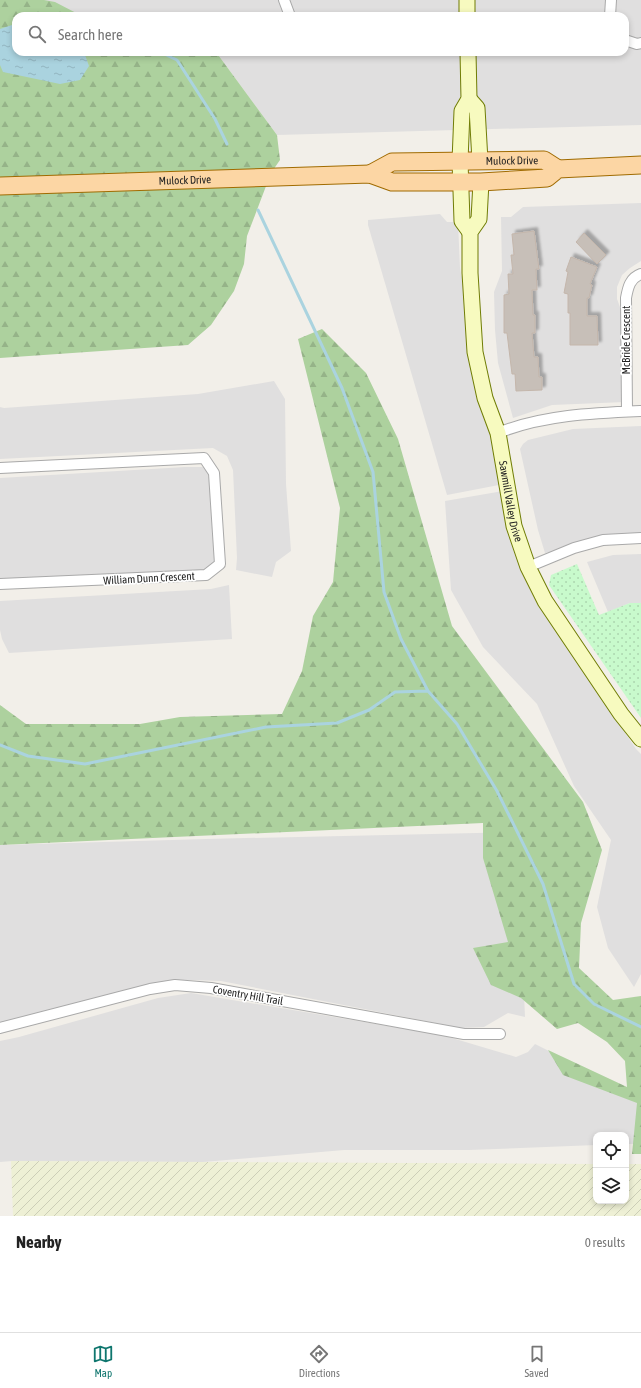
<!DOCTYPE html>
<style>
body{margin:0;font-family:"Asap Condensed",sans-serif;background:#f2f2f2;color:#222}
.controls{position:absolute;right:12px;bottom:12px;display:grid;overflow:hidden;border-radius:8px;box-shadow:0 2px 6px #0003}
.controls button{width:36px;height:36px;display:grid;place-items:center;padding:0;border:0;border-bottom:1px solid #e0e0e0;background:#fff;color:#222;font:20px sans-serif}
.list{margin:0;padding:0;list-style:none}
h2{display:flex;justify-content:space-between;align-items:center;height:52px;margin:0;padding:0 16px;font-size:17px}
h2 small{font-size:13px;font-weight:400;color:#767676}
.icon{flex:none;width:22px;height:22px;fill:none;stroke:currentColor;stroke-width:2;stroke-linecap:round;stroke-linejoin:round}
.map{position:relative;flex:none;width:641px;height:1216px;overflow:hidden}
.search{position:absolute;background:#fff;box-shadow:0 2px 6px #0003;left:12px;right:12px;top:12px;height:44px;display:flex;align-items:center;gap:10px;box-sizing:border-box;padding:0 14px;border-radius:12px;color:#767676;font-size:15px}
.sheet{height:116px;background:#fff}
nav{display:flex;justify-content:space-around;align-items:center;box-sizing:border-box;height:56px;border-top:1px solid #e0e0e0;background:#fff;font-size:11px;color:#767676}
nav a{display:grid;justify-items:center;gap:2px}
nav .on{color:#0f766e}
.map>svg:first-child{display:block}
.residential{fill:#e0dfdf}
.farmland{fill:url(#farmland-furrows)}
.forest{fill:url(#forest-firs)}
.park{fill:url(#park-dots)}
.water{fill:url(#water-ripples)}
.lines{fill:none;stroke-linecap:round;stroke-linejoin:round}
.stream{stroke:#aad3df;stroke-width:3}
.building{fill:#c7bfb8;stroke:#c4b6ab;filter:url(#shadow)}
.street-casing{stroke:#a9a9a9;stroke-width:12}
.secondary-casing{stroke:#707d05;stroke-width:17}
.primary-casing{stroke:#a06b00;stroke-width:19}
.street{stroke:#fff;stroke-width:10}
.secondary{stroke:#f7fabf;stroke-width:15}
.primary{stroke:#fcd6a4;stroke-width:17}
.labels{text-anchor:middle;stroke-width:3.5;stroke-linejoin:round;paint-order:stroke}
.street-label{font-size:11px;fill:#222;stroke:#fff}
</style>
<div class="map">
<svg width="641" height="1216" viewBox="0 0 641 1216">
<defs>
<pattern id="farmland-furrows" width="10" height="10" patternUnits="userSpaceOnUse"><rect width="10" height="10" fill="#eef0d5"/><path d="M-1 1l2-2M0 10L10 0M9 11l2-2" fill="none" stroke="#ccceb7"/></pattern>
<pattern id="forest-firs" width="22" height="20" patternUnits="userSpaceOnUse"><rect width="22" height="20" fill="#add19e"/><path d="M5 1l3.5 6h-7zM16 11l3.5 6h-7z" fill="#95b388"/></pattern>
<pattern id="park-dots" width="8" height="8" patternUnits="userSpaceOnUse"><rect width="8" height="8" fill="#c8facc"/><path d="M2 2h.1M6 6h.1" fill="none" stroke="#acd6af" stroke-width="1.8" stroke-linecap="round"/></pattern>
<pattern id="water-ripples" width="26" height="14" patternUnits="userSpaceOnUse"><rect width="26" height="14" fill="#aad3df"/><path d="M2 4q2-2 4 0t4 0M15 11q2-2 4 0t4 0" fill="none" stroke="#92b5bf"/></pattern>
<filter id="shadow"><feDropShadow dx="3.5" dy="-3.5" stdDeviation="1" flood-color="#0004"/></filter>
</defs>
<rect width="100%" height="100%" fill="#f2efe9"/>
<!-- residential -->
<path class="residential" d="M 32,0 L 641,0 L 641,125 L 277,135 L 216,52 L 625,52 L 625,16 L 76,16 Z
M 641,203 L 641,261 L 630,268 L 622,275 L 617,287 L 617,299 L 621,310 L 625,402 L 552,405 L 513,418 L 498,363 L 495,330 L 494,292 L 502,271 L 501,217 L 511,217 L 523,207 Z
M 440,214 L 447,222 L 458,222 L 460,268 L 461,275 L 469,292 L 492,438 L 504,484 L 447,495 L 368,225 L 368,220 Z
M 274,381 L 285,399 L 286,484 L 291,551 L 276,562 L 272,577 L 236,570 L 237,558 L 233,470 L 227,456 L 213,448 L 0,459 L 0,407 L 4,408 L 198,394 Z
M 641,426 L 641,535 L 545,553 L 538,530 L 520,449 L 523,444 L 528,440 L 573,429 Z
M 185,467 L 203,467 L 214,475 L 216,561 L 207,571 L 0,582 L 0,478 Z
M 503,491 L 519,563 L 531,592 L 636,749 L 641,754 L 641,974 L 634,987 L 608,948 L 597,907 L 611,840 L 574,786 L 537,704 L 483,647 L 451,590 L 445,501 Z
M 641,554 L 641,603 L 630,603 L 608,612 L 587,562 L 613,555 Z
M 229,585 L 232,639 L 9,653 L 2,639 L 0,630 L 0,601 L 211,589 Z
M 517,832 L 525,1017 L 508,1013 L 484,1027 L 461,1028 L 221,981 L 189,980 L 166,981 L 140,987 L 0,1026 L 0,845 L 206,839 Z
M 191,993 L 442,1035 L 516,1057 L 528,1052 L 535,1044 L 641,1097 L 641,1144 L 626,1144 L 626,1135 L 596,1135 L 596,1145 L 469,1150 L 344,1150 L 203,1162 L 12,1161 L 0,1162 L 0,1041 L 19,1037 L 158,998 Z"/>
<!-- farmland -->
<path class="farmland" d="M 11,1161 L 596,1164 L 596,1201 L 626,1201 L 626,1164 L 641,1164 L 641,1216 L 13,1216 Z"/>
<!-- forest -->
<path class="forest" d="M 0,0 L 44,0 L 55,2 L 82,16 L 16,16 L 16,52 L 216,52 L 277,135 L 280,160 L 271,173 L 247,236 L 244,264 L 234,291 L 211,325 L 188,345 L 0,358 Z
M 322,329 L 366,373 L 398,439 L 452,626 L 583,802 L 602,850 L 581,923 L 579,968 L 613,1000 L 641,996 L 641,1154 L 632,1154 L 637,1103 L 563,1075 L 548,1050 L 627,1087 L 625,1061 L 607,1042 L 578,1023 L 557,1029 L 521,998 L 491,985 L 473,948 L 508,942 L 483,858 L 483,823 L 0,845 L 0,705 L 26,724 L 140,724 L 180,717 L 282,714 L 302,671 L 313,616 L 333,582 L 340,508 L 298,339 Z"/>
<!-- park -->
<path class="park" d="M 577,564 L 599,615 L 630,603 L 641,603 L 641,718 L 549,585 L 551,575 Z"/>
<!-- water -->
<path class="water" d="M 12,25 L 16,26 L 16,52 L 84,52 L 89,66 L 80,80 L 60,84 L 3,72 L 0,65 L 0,29 Z"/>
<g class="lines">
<!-- stream -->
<path class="stream" d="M 160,52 L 177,60 L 215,119 L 227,144
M 80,53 L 88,52
M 258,210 L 342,388 L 373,472 L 384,592 L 401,639 L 428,691 L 457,724 L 497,791 L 543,884 L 574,984 L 594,1004 L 641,1027
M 0,745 L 28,756 L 85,764 L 266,727 L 337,723 L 369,710 L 395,692 L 428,691"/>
</g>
<!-- building -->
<path class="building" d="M 534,231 L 539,269 L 536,269 L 537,290 L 532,290 L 533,315 L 535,315 L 535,333 L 532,333 L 534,357 L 538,357 L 539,377 L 542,377 L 542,390 L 516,391 L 515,374 L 512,374 L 507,333 L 504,333 L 504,295 L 509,294 L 508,274 L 513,274 L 511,255 L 514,255 L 512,234 Z
M 584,233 L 606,255 L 597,264 L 576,242 Z
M 571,257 L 597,267 L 590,284 L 592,285 L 589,298 L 587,298 L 587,316 L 597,316 L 598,345 L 570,345 L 570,313 L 568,313 L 568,294 L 564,293 L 568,272 L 566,271 Z"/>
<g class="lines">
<!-- street casing -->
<g class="street-casing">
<path id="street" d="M 284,0 L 290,16
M 610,16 L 611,0
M 625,40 L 637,44 L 641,43
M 627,411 L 626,298 C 628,287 630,278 641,274
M 498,433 C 543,415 593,413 641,411
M 0,468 L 204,458 L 214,473 L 220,564 L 206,575 L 0,584
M 528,567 L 574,548 L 603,540 L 641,538
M 0,1028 L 150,989 L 175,985 L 211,988 L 464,1034 L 500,1034"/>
</g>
<!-- secondary casing -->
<g class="secondary-casing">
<g id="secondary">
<path d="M 467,0 L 467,16"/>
<path d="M 468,52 L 469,99 L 462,111 L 460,161 L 462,221 L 470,232"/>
<path d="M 469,99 L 477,108 L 480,161"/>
<path id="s1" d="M 481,182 L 479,219 L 470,232 L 470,273 L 475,352 L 485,398 L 498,433 L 514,526 L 528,567 L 545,601 L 621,714 L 641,739"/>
</g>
</g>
<!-- primary casing -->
<g class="primary-casing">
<g id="primary">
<path id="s2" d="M 370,174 L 392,162 L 544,160 L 558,169"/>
<path id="s3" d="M 0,186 L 370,174 L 392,182 L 481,182 L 547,178 L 558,169 L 641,165"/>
</g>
</g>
<!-- street -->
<use href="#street" class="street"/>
<!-- secondary -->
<use href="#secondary" class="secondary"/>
<!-- primary -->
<use href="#primary" class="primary"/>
</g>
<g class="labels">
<!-- street labels -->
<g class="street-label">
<text dy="4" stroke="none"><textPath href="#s2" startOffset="145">Mulock Drive</textPath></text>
<text dy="4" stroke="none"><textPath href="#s3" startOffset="185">Mulock Drive</textPath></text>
<text transform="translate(626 340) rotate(-90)" y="4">McBride Crescent</text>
<text dy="4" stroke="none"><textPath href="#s1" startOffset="327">Sawmill Valley Drive</textPath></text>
<text transform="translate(149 578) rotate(-3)" y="4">William Dunn Crescent</text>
<text transform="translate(248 995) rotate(10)" y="4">Coventry Hill Trail</text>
</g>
</g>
</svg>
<div class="controls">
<button><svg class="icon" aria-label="locate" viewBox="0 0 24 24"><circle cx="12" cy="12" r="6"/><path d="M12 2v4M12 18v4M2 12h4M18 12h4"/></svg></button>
<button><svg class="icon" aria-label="layers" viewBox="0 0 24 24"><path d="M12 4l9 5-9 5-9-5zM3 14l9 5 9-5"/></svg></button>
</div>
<div class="search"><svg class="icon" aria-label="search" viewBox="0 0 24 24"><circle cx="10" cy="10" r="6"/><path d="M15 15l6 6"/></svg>Search here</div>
</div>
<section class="sheet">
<h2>Nearby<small>0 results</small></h2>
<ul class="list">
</ul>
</section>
<nav>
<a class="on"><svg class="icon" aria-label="map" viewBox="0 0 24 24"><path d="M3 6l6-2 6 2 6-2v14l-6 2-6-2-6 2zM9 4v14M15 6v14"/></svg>Map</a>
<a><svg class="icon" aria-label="directions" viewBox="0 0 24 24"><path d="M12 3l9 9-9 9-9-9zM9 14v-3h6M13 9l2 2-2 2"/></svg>Directions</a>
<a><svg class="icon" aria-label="saved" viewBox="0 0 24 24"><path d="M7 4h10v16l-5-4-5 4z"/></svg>Saved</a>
</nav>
